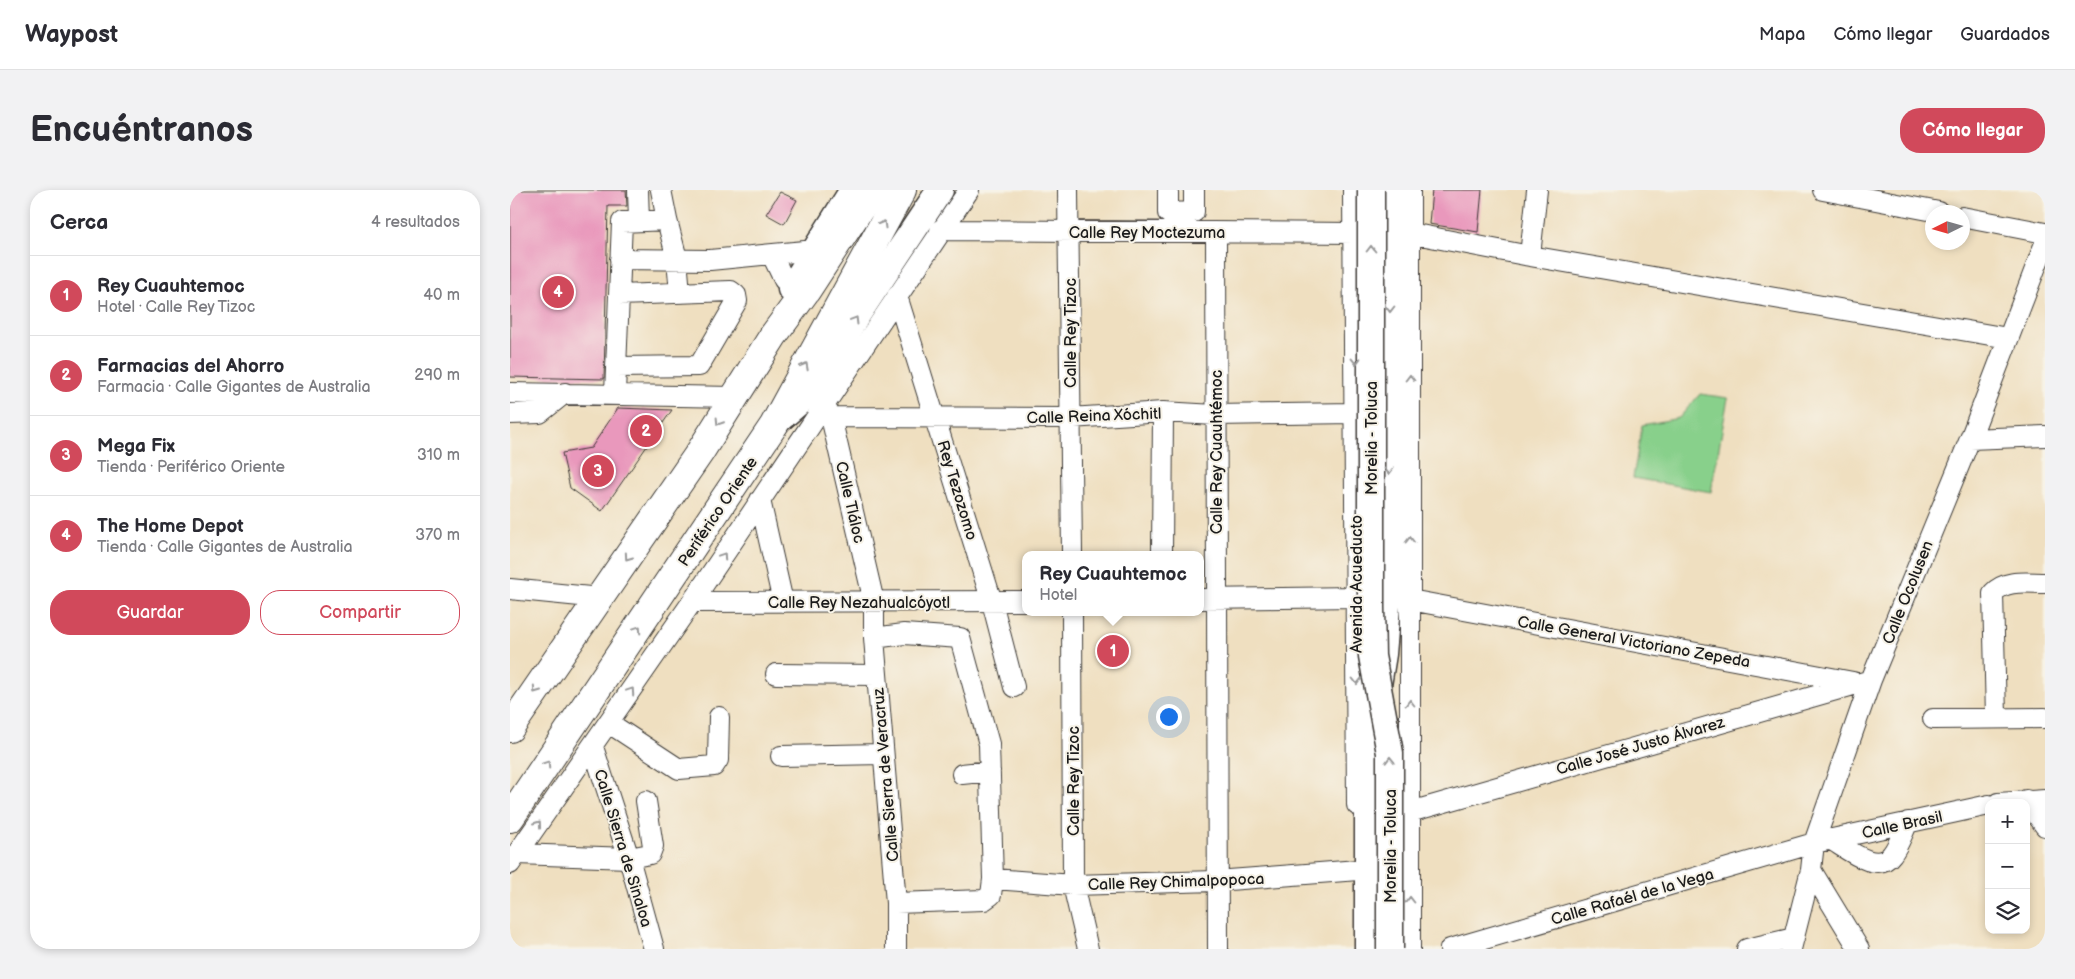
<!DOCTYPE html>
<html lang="es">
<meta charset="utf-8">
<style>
body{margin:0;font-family:"Balsamiq Sans",sans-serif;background:#f2f2f3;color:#2b2b33}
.controls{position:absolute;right:15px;bottom:15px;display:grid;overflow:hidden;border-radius:10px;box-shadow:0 2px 8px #0003}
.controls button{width:45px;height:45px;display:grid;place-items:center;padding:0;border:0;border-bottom:1px solid #e1e1e2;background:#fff;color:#2b2b33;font:25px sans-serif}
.compass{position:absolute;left:1415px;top:15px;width:45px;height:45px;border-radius:50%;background:#fff;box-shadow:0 2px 8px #0003;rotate:265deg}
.you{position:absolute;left:658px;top:526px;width:18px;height:18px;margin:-12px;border:4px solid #fff;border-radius:50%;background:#1a73e8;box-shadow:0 0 0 8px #1a73e833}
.badge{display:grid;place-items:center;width:32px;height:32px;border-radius:50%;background:#d1495b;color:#fff;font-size:16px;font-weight:700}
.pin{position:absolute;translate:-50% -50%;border:2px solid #fff;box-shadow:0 1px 5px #0006}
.popup{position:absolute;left:512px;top:361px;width:182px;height:65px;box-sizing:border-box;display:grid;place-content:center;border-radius:10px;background:#fff;filter:drop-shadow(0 1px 4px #0005);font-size:16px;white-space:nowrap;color:#7c7c81}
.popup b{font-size:19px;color:#2b2b33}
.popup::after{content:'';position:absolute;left:50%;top:100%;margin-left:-10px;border:10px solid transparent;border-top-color:#fff}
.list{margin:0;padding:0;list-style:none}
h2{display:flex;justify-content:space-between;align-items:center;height:65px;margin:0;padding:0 20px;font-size:21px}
h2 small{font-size:16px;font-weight:400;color:#7c7c81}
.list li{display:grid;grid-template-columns:32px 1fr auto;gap:15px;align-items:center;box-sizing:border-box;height:80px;padding:0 20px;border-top:1px solid #e1e1e2}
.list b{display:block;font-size:19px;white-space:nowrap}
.list p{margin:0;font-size:16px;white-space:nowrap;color:#7c7c81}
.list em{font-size:16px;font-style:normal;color:#7c7c81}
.actions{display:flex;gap:10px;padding:15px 20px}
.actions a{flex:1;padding:11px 0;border:1px solid #d1495b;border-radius:20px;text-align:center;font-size:18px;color:#d1495b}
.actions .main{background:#d1495b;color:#fff}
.icon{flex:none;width:28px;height:28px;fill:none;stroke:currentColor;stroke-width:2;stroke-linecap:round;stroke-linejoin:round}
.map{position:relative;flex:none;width:1535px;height:759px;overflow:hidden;border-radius:20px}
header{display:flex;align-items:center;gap:30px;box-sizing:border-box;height:70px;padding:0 25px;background:#fff;border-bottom:1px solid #e1e1e2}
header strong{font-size:24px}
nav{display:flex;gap:28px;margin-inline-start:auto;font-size:18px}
.intro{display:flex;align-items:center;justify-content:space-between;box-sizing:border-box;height:120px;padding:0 30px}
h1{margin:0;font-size:35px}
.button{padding:12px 22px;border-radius:20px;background:#d1495b;color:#fff;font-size:18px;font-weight:700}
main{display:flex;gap:30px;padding:0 30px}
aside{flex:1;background:#fff;border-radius:20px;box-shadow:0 2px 8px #0003}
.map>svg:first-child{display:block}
.green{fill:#88d08b;stroke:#527654}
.building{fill:#e998bc}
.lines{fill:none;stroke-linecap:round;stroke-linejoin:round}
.minor-casing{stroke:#3c3935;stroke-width:22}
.major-casing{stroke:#3c3935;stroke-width:29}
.highway-casing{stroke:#3c3935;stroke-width:30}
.minor{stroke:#fff;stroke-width:20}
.major{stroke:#fff;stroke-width:26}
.highway{stroke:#fff;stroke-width:28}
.major-bridge-casing{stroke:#3c3935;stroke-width:29;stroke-linecap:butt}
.major-bridge{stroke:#fff;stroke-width:26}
.oneway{stroke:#999}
.labels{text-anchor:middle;stroke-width:4;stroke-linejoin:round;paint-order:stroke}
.street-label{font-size:16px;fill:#1c1c1c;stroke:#f7f3e8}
</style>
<header>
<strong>Waypost</strong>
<nav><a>Mapa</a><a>Cómo llegar</a><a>Guardados</a></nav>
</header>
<div class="intro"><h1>Encuéntranos</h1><a class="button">Cómo llegar</a></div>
<main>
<aside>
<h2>Cerca<small>4 resultados</small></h2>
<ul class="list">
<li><span class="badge">1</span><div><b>Rey Cuauhtemoc</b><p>Hotel · Calle Rey Tizoc</p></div><em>40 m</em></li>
<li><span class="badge">2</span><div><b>Farmacias del Ahorro</b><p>Farmacia · Calle Gigantes de Australia</p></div><em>290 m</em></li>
<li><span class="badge">3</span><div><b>Mega Fix</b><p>Tienda · Periférico Oriente</p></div><em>310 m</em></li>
<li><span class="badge">4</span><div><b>The Home Depot</b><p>Tienda · Calle Gigantes de Australia</p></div><em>370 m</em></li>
</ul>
<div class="actions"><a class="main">Guardar</a><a>Compartir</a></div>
</aside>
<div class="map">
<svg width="1535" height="759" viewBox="0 0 1535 759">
<rect width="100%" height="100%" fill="#f7f3e8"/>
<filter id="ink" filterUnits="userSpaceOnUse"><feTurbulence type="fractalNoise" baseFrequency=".02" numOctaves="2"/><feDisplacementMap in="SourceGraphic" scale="10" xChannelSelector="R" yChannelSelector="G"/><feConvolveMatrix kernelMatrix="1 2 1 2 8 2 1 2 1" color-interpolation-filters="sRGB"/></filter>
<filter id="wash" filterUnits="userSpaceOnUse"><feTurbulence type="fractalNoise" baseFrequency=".0096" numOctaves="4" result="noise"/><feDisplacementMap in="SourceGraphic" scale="20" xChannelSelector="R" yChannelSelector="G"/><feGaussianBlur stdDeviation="1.12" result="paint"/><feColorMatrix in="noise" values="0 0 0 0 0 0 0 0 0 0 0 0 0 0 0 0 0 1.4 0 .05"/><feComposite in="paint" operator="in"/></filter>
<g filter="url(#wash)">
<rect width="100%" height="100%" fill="#efdfc0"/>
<!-- green -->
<path class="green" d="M 1190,204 L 1218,208 L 1201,302 L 1123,288 L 1132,235 L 1169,228 Z"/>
<g id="blocks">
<!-- building -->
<path class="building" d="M 0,0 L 116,0 L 117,16 L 98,16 L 94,189 L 0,187 Z
M 922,0 L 972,0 L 968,42 L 919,34 Z
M 270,2 L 287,10 L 274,34 L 256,24 Z
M 108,218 L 162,220 L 92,321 L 60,298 L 52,263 L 81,258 Z"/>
</g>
</g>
<g filter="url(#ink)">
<use href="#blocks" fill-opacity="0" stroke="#3c3935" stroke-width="1"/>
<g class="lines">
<!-- minor casing -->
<g class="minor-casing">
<path id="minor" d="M 128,0 L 129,31
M 151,0 L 157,30
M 558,0 L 562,365
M 658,0 L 658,23 L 684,22 L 684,0
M 843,0 L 847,615
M 1313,0 L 1429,22
M 1452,27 L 1535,43
M 430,40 L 844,43
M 706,43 L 708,759
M 900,43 L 1020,66 L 1498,148
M 262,65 L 274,90
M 1020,66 L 1027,0
M 110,69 L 200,70 L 295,61
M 387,106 L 482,412 L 504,497
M 106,177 L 189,176 L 227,111 L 226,105 L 221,101 L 109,105
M 0,203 L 224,207
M 105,203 L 112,32 L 157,30 L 167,69 L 170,103
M 314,215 L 321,227 L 364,412 L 364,448 L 386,713 L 386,759
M 0,224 L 30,223 L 55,203
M 321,227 L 560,228 L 653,222 L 705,225 L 846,223
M 1460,249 L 1535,246
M 250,310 L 273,412
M 652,365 L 653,222
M 0,399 L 90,408
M 690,409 L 846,407
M 900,410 L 1343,492
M 182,412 L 516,411
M 562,422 L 563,695 L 578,759
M 364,448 L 394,444 L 450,448 L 479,554 L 483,689 L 481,705 L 474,710 L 386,713
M 266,484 L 367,485
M 1486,527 L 1483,403 C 1496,389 1517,393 1535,393
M 1423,529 L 1535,528
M 99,533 L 169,579 L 204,576 L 208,570 L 209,527
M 83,557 L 119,668 L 144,759
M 271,566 L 373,564
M 452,584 L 480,581
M 1516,610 L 1535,636
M 1488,613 L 1535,610
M 900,622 L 1361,490
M 1320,649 C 1336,658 1367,685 1382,664 C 1389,655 1393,642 1398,632
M 7,664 L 119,668 L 140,664 L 143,656 L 136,611
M 0,674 L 182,412 L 459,0
M 1301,680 L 1349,759
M 483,689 L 563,695 L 706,691 L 848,680
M 900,759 L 900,0
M 940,759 L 1304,653 L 1479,615
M 1237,759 L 1284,748
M 1281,759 L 1301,680 L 1304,653 L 1361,490 L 1460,249 L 1535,53"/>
</g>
<!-- major casing -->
<g class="major-casing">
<path id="major" d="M 281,99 L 343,0
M 267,231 L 302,201 L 347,125 L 430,0
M 858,759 L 858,624 L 865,514 L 873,464 L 878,404 L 880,0"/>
</g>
<!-- highway casing -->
<g class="highway-casing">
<path id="highway" d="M 0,538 L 190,262 L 263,146 L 296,101 L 362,0
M 0,628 L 264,235 L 392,0"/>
</g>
<!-- minor -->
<use href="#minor" class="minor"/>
<!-- major -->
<use href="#major" class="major"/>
<!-- highway -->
<use href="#highway" class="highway"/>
<!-- major-bridge casing -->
<g class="major-bridge-casing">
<path id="major-bridge" d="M 861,0 L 861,417 L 862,466 L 880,563 L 880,759"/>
</g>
<!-- major-bridge -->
<use href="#major-bridge" class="major-bridge"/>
</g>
<!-- one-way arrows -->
<defs><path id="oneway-chevron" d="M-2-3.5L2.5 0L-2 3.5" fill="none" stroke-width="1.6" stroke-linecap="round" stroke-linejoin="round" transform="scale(1.25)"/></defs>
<g class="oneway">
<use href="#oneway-chevron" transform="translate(373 34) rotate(-60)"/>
<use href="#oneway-chevron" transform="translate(861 59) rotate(-90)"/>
<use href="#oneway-chevron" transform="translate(880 119) rotate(90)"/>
<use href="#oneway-chevron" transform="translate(345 130) rotate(-59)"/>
<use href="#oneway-chevron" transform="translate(846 171) rotate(89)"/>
<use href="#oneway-chevron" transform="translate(295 176) rotate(-62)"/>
<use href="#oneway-chevron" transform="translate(900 188) rotate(-90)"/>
<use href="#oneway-chevron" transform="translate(209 232) rotate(122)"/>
<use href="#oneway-chevron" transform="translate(879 281) rotate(90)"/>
<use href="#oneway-chevron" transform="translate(900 350) rotate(-90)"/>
<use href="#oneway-chevron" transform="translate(213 366) rotate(-56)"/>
<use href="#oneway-chevron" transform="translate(118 367) rotate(125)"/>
<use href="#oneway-chevron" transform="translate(128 439) rotate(-56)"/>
<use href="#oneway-chevron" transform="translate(847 491) rotate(90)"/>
<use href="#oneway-chevron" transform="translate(26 500) rotate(125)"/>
<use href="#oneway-chevron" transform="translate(121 501) rotate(-56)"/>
<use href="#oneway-chevron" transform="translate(900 513) rotate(-90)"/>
<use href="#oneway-chevron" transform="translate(880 570) rotate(-91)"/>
<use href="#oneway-chevron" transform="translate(37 574) rotate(-56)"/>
<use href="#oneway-chevron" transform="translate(28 634) rotate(-54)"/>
<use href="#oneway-chevron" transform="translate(900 710) rotate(-90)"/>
</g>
</g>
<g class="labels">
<!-- street labels -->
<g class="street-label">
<text x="637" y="48">Calle Rey Moctezuma</text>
<text transform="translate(560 143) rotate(-90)" y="6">Calle Rey Tizoc</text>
<text transform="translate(584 225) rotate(-2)" y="6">Calle Reina Xóchitl</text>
<text transform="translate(861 248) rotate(-90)" y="6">Morelia - Toluca</text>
<text transform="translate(706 262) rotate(-90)" y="6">Calle Rey Cuauhtémoc</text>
<text transform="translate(448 300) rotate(73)" y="6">Rey Tezozomo</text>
<text transform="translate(341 312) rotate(77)" y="6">Calle Tláloc</text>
<text transform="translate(207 321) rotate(-56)" y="6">Periférico Oriente</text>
<text transform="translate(846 394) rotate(-90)" y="6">Avenida Acueducto</text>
<text transform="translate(1397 402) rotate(-68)" y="6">Calle Ocolusen</text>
<text x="349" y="418">Calle Rey Nezahualcóyotl</text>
<text transform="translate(1124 451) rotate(10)" y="6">Calle General Victoriano Zepeda</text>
<text transform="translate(1130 555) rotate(-16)" y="6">Calle José Justo Álvarez</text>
<text transform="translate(375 585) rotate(-95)" y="6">Calle Sierra de Veracruz</text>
<text transform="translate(563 591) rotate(-90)" y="6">Calle Rey Tizoc</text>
<text transform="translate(1392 634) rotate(-12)" y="6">Calle Brasil</text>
<text transform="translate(880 656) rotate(-90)" y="6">Morelia - Toluca</text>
<text transform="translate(114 658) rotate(73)" y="6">Calle Sierra de Sinaloa</text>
<text transform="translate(666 691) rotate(-2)" y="6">Calle Rey Chimalpopoca</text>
<text transform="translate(1122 706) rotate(-16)" y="6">Calle Rafaél de la Vega</text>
</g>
</g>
</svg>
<div class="controls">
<button>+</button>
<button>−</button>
<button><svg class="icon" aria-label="layers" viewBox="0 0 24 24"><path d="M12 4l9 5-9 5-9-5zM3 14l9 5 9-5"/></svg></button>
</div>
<svg class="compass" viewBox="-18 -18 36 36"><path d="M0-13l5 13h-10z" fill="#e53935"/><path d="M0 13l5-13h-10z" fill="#7c7c81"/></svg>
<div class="you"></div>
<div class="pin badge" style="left:603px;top:461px">1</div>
<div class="popup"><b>Rey Cuauhtemoc</b>Hotel</div>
<div class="pin badge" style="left:136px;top:241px">2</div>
<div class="pin badge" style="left:88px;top:281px">3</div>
<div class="pin badge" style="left:48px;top:102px">4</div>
</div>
</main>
